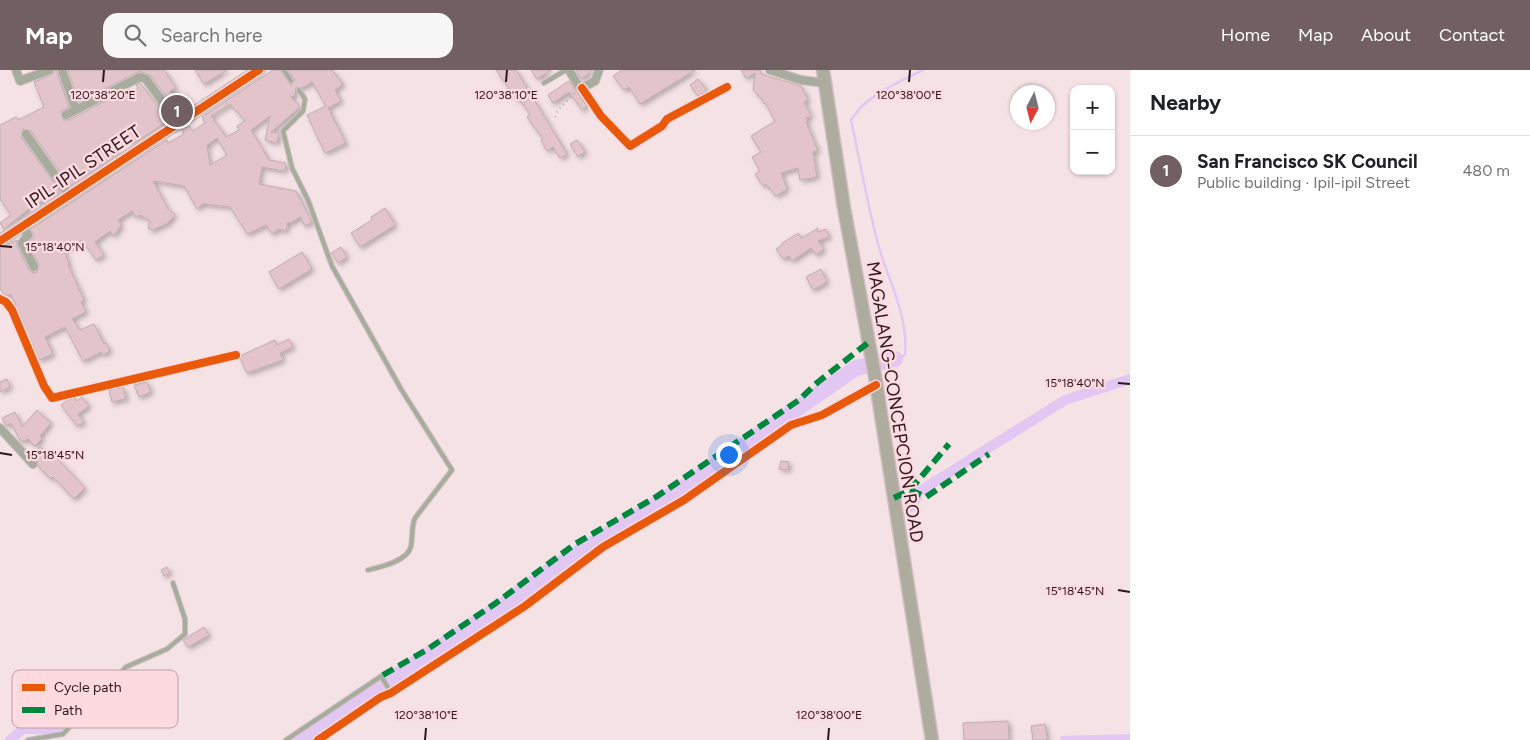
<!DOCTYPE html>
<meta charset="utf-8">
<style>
body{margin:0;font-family:Figtree,sans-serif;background:#f6f6f6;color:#202124}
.controls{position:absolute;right:15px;top:15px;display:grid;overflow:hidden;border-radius:10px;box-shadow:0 1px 4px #0004}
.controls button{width:45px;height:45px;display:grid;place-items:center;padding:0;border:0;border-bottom:1px solid #e0e0e0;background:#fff;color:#202124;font:25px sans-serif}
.compass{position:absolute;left:1010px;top:15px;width:45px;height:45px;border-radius:50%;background:#fff;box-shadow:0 1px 4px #0004;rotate:187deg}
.you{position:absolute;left:728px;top:384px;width:18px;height:18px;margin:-12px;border:4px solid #fff;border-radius:50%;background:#1a73e8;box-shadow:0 0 0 8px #1a73e833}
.badge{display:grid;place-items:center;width:32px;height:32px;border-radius:50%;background:#725f62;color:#fff;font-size:16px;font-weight:700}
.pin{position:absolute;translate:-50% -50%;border:2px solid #fff;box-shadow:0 1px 5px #0006}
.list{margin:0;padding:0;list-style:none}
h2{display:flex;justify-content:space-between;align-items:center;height:65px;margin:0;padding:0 20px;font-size:21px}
h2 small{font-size:16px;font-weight:400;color:#757577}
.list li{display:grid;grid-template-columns:32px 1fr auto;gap:15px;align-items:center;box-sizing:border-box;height:70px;padding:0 20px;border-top:1px solid #e0e0e0}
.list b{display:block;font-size:19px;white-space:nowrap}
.list p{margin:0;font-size:16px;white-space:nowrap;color:#757577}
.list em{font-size:16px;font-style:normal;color:#757577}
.icon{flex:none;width:28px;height:28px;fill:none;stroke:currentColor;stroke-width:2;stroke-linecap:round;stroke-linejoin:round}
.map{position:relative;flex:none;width:1130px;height:670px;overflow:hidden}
header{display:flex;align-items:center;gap:30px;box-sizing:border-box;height:70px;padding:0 25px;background:#725f62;color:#fff}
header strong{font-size:24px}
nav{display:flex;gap:28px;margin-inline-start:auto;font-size:18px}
.search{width:350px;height:45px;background:#f6f6f6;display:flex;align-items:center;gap:12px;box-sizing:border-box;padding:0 18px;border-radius:15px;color:#757577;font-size:19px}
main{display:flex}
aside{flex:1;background:#fff}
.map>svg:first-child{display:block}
.water{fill:#e2c7f3}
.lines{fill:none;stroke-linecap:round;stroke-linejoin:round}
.stream{stroke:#e2c7f3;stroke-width:2.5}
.canal{stroke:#e2c7f3;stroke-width:10}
.river{stroke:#e2c7f3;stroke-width:16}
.building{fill:#e4c4cb;stroke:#bfadb0;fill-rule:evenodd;filter:url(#shadow)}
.lane-casing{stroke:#cfbfc2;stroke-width:6}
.street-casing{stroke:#cfbfc2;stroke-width:10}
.secondary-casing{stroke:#cfbfc2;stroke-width:14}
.primary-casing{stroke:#cfbfc2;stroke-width:15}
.path{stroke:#a9a79f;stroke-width:2;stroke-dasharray:1 4;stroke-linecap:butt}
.lane{stroke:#a8ac9f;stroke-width:4}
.street{stroke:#a8ac9f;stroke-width:8}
.secondary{stroke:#aaab9e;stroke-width:11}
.primary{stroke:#aeac9f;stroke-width:12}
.quiet{stroke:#00873e;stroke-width:6;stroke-dasharray:12 6;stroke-linecap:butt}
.cycleway-casing{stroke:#fddadf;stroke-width:11}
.cycleway{stroke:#e8590c;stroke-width:8}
.ticks{fill:none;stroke:#2c181c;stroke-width:2}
.labels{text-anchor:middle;stroke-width:4.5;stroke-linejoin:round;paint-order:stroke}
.street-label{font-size:18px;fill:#2c181c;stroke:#fddadf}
.key{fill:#fddadf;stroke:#bea0a4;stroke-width:1}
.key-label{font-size:14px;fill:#2c181c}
.ticks-label{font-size:12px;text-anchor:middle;fill:#2c181c;stroke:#fddadf;stroke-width:4.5;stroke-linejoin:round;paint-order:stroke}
</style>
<header>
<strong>Map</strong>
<div class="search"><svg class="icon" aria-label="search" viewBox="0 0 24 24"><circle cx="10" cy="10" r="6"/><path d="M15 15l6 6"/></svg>Search here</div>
<nav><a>Home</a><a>Map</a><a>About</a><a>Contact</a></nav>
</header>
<main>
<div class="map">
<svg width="1130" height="670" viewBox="0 0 1130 670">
<defs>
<filter id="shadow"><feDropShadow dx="2.5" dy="2.5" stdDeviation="2.5" flood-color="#0004"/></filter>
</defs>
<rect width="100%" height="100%" fill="#f5e2e5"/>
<!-- water -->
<path class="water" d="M 1130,664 L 1130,670 L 1061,670 L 1060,666 Z"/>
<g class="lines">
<!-- stream -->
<path class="stream" d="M 895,289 L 905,285 C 909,247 888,210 878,174 C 867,133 860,91 851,50 C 866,25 898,13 923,0"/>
<!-- canal -->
<path class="canal" d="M 920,421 L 1065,330 L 1130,309
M 912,437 L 917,427
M 10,670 L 23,659 L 58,659 L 110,606"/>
<!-- river -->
<path class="river" d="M 386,613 L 504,535 L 554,498 L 681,419 L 856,298 L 895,289
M 301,670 L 383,615"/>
</g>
<!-- building -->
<path class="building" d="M 55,0 L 56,0 L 69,37 L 61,42 L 63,50 L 69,50 L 113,27 L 116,32 L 138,18 L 136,15 L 140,13 L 169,50 L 133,74 L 129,69 L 115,77 L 119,83 L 70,116 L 31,61 L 23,59 L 21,67 L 60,121 L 36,135 L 35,134 L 4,159 L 0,153 L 11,145 L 0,129 L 0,55 L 16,47 L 18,50 L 44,37 L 34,12 L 51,5 Z
M 68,0 L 164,0 L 176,18 L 170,21 L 184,41 L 179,44 L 151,6 L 140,1 L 79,32 Z
M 195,0 L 227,0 L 204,14 Z
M 273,0 L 280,0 L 291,15 L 295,10 L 288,0 L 332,0 L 343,14 L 335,20 L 341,31 L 328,38 L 346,73 L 325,83 L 307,45 L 326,36 L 312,12 L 302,18 L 296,18 L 295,25 L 291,27 L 300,37 L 271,62 L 279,63 L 277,73 L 265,70 L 270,46 L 251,60 L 269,90 L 286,93 L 285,101 L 262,97 L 259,114 L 296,121 L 312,152 L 305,156 L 300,147 L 291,153 L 288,152 L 286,161 L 279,159 L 272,164 L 266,155 L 247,164 L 230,137 L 203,134 L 197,139 L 184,116 L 153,111 L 168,139 L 175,145 L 168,153 L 153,160 L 148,158 L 150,151 L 140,145 L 136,147 L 132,141 L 118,150 L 121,155 L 114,166 L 110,161 L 95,172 L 104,185 L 96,190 L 82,170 L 64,180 L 69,194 L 68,195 L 84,230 L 81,232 L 86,242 L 72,249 L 80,260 L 94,254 L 104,274 L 106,273 L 110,281 L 103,285 L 101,282 L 83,291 L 65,257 L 45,267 L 53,284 L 39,290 L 11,224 L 7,226 L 4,224 L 0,218 L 0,178 L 17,170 L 17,176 L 29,200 L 33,203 L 37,202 L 39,195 L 29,174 L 34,166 L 31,159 L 167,70 L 168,73 L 184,64 L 182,60 L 189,56 L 193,61 L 205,53 L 202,47 ZM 230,34 L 245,51 L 237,56 L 239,60 L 226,67 L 211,46 ZM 217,68 L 227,85 L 210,95 L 207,75 Z
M 496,0 L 516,0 L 567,84 L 560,88 L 553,77 L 547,81 L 541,70 L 543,69 L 527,47 L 530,44 L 519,29 L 517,30 Z
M 531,0 L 551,0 L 537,9 Z
M 576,0 L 593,0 L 581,9 Z
M 622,0 L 695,0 L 640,34 L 629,17 L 624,20 L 613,6 Z
M 741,0 L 760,0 L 761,4 L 801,16 L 808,30 L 804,32 L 811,46 L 806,48 L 808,51 L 806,52 L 818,81 L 813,82 L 817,107 L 800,110 L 798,98 L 781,103 L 787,119 L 776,126 L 766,114 L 763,116 L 755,104 L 760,101 L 752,87 L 761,82 L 751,66 L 775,51 L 766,34 L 763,33 L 763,30 L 753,20 L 755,3 L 746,8 Z
M 698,9 L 707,21 L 698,26 L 690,15 Z
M 569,11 L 587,36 L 582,40 L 569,22 L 553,33 L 548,25 Z
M 577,70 L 585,82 L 578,87 L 570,74 Z
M 385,138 L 395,155 L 360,177 L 351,163 L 372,150 L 371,147 Z
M 818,158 L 817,162 L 826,159 L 829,167 L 818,171 L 824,179 L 816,185 L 811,178 L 792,191 L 789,186 L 783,189 L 776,179 L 782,175 L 781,174 L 798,163 L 802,168 Z
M 341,177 L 347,187 L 338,193 L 331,183 Z
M 302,182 L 312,199 L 279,219 L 269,202 Z
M 821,199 L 827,212 L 813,220 L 806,207 Z
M 289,269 L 293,277 L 280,283 L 283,290 L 247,303 L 240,288 L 242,285 L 275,270 L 277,275 Z
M 7,309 L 10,317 L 0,322 L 0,312 Z
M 147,312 L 151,322 L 139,327 L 134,315 Z
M 123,317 L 126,329 L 112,332 L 109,320 Z
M 82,327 L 89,336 L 78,344 L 84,352 L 77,356 L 61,335 L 68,330 L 75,328 L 77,331 Z
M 37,340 L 51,353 L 40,366 L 42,369 L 35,376 L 28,369 L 21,372 L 11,353 L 6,356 L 2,348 L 15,342 L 22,357 Z
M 40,377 L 50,387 L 53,384 L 85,418 L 74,429 L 53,407 L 51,409 L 38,396 L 37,391 L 32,385 Z
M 781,391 L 789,392 L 788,400 L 779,399 Z
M 167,497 L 170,503 L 164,506 L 161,500 Z
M 204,557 L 209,565 L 188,577 L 183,570 Z
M 1008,651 L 1009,670 L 964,670 L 963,653 Z
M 1045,654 L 1047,670 L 1033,670 L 1031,656 Z"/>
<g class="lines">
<!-- lane casing -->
<g class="lane-casing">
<path id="lane" d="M 284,0 L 291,11
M 544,13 L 566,0
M 299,20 L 305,29 L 303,41 L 283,61 L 292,98 L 308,130 L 332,196 L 401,319 L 452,400 L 415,448 C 411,458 413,466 411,476 C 408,491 381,497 368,500
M 381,606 L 391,623
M 28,670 L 63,664 L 126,597 L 167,579 L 185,564 L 185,549 L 173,513
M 286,670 L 383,605"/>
</g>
<!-- street casing -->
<g class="street-casing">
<path id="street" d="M 16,0 L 20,11 L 49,0
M 62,0 L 76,40
M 569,0 L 578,15 L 582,18 L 595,11 L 599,0
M 770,0 L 801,10 L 825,13
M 582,18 L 601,46 L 630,76 L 662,56 L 667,49 L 727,17
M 66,45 L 140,7 L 146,9 L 178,53
M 26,64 L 69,125
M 23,156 L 28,165 L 22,173 L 34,197
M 0,229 L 6,232 L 12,240 L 44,316 L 52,328 L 236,285
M 0,358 L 33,394
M 318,670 L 381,627 L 391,623 L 525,536 L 603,477 L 684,430 L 791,355 L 822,345 L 876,315"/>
</g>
<!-- secondary casing -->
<g class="secondary-casing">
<path id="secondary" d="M 0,171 L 259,0"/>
</g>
<!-- primary casing -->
<g class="primary-casing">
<path id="primary" d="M 823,0 L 844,138 L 875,306 L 932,670"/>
</g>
<!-- path -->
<path class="path" d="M 555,47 L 558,40 L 575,23"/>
<!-- lane -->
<use href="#lane" class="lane"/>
<!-- street -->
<use href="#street" class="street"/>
<!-- secondary -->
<use href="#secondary" class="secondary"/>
<!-- primary -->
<use href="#primary" class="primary"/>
<!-- quiet -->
<path class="quiet" d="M 910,420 L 926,427 L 989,384
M 894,428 L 910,420 L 949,374
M 383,605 L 428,579 L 496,533 L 575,474 L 656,427 L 799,330 L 818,312 L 869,272"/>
<!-- cycleway casing -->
<g class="cycleway-casing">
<path id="cycleway" d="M 582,18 L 601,46 L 630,76 L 662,56 L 667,49 L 727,17
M 0,171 L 259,0
M 0,229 L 6,232 L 12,240 L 44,316 L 52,328 L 236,285
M 318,670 L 381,627 L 391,623 L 525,536 L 603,477 L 684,430 L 791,355 L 822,345 L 876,315"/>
</g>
<!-- cycleway -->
<use href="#cycleway" class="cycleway"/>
</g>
<!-- ticks -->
<path class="ticks" d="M 103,12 L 104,0M 506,12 L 507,0M 909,12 L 910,0M 0,176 L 12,177M 1118,313 L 1130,314M 0,383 L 12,385M 1118,520 L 1130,522M 425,670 L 426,658M 828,670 L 829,658"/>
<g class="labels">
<!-- street labels -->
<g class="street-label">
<text transform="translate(83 97) rotate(-34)" y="6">IPIL-IPIL STREET</text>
<text transform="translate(895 332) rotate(81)" y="6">MAGALANG-CONCEPCION ROAD</text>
</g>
</g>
<!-- legend -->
<rect x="12" y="600" width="166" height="58" rx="8" class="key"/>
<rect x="22" y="614" width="23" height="7" fill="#e8590c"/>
<rect x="22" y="637" width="23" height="6" fill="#00873e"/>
<g class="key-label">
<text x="54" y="622">Cycle path</text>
<text x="54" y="645">Path</text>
</g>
<g class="ticks-label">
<text x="103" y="29">120°38'20"E</text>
<text x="506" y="29">120°38'10"E</text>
<text x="909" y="29">120°38'00"E</text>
<text x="55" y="181">15°18'40"N</text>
<text x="1075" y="317">15°18'40"N</text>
<text x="55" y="389">15°18'45"N</text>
<text x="1075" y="525">15°18'45"N</text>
<text x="426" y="649">120°38'10"E</text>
<text x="829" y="649">120°38'00"E</text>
</g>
</svg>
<div class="controls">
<button>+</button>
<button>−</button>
</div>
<svg class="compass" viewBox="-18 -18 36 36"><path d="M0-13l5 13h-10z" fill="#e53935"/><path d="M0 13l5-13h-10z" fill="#757577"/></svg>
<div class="you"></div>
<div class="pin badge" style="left:177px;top:41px">1</div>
</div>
<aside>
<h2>Nearby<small></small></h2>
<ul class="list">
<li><span class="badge">1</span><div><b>San Francisco SK Council</b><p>Public building · Ipil-ipil Street</p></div><em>480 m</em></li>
</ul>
</aside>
</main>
